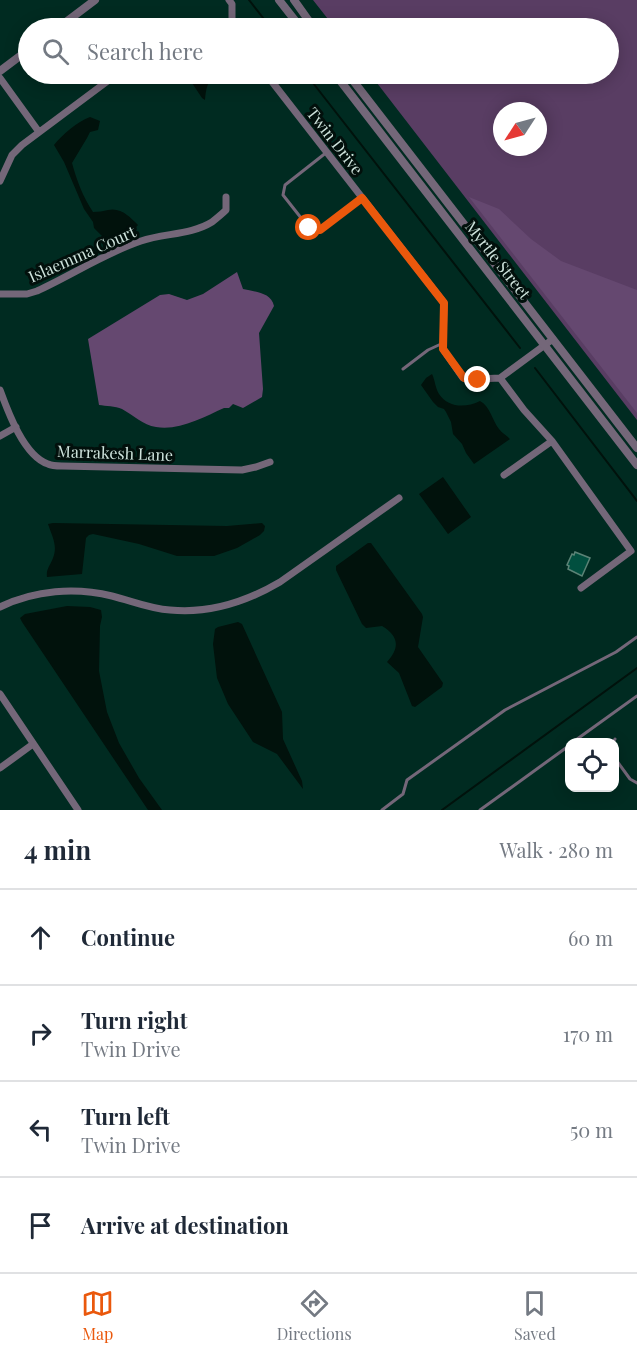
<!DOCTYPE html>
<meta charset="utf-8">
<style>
body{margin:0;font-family:"Playfair Display",serif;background:#f6f6f7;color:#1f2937}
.controls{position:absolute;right:18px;bottom:18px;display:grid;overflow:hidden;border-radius:12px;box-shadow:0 3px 15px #0003}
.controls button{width:54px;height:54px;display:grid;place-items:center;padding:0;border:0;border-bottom:2px solid #e0e1e3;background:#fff;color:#1f2937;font:30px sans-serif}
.compass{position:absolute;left:493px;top:102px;width:54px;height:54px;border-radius:50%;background:#fff;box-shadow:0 3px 15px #0003;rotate:234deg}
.stop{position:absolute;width:18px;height:18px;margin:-14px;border:4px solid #ea580c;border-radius:50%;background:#fff}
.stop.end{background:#ea580c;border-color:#fff;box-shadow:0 2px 6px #0008}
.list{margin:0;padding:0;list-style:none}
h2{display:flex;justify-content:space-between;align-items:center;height:78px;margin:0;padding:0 24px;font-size:26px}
h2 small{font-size:20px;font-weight:400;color:#747a83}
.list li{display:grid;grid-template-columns:39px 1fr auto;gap:18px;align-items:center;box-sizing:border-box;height:96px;padding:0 24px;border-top:2px solid #e0e1e3}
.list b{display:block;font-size:22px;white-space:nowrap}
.list p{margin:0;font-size:20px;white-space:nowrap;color:#747a83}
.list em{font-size:20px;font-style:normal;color:#747a83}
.icon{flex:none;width:33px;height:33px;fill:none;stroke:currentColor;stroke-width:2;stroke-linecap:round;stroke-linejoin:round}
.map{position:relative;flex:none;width:637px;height:810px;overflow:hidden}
.search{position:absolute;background:#fff;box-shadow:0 3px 15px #0003;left:18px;right:18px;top:18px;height:66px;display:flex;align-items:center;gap:15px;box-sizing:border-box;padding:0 21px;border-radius:33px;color:#747a83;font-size:22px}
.sheet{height:462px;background:#fff}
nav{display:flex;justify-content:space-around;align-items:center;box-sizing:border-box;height:84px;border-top:2px solid #e0e1e3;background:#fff;font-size:16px;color:#747a83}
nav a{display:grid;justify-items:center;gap:3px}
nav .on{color:#ea580c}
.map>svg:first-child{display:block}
.green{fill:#593d63;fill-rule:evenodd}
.forest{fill:#654870}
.water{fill:#01120c}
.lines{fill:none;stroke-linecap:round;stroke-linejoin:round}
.stream{stroke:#01120c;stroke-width:2}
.building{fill:#014f3f;stroke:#5b8376;stroke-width:1.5}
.service{stroke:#746779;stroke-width:3}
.minor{stroke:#746779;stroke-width:7}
.tertiary{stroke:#746779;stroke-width:8}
.route{stroke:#ea580c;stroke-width:8}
.labels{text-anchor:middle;stroke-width:6;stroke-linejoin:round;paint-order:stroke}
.street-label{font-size:16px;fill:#cee3dc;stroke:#02100c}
</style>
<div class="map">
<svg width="637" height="810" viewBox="0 0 637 810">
<rect width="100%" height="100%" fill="#002b21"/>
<!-- green -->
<path class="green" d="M 313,0 L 637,0 L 637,420 L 370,74 L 608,74 L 608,28 L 335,28 ZM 502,111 L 538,111 L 538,147 L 502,147 Z"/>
<!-- forest -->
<path class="forest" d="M 469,197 L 499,209 L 531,239 L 561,261 L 637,290 L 637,413 Z
M 237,272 L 243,289 C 255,292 271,292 274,306 L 259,333 L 263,389 L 262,397 L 243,408 L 233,404 L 229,408 L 224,408 C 204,417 179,431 156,427 C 143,425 133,415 122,409 C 115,406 106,406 99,405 L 88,339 L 160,295 L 169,294 L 187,300 L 203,294 Z"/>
<!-- water -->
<path class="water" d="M 186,74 L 215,74 C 207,82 206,89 205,100 L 202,98 Z
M 90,117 L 100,121 L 98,130 L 90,132 L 87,138 L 72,163 C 77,181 83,197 93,212 C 99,212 103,211 108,210 C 121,207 130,217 138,225 C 131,234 116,239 105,239 L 94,228 L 93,222 L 84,209 L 64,162 L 54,145 C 62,135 78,121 90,117 Z
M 432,374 C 435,380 435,387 439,394 C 448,408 466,408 480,401 C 490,406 492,420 499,429 C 502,433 506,435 510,439 L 474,464 L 466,453 L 462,444 L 453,434 L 451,422 L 446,412 L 444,409 L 438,407 L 433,402 L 421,385 L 426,378 Z
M 443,477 L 471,517 L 448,534 L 419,494 Z
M 53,523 L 227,526 L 262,523 L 265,526 L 264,531 L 260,535 L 237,548 L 214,556 L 177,556 L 139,544 L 93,534 L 89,535 L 86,538 L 82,574 L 47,577 C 46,569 50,566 53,558 C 58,546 52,536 48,524 Z
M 368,543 L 371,543 L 422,614 L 423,617 L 418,647 L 443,683 L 442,687 L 415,707 L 412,706 L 399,673 L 387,662 C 400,648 399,636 382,626 L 366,628 L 362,624 L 336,570 L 336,566 Z
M 67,606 L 90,607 L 101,610 L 102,617 L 100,626 L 99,671 L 107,712 L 119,743 L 139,778 L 162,810 L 148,810 L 22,622 L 20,618 L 25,614 Z
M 238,622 L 242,624 L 282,712 L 283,739 L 302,781 L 303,789 L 277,754 L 253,742 L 228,704 L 217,678 L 213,644 L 215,629 L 218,627 Z"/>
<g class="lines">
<!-- stream -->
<path class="stream" d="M 249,0 L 271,28
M 306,74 L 520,348
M 535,368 L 637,501
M 442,810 L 637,668"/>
</g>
<!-- building -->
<path class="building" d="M 575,552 L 590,558 L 582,576 L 568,569 L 569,566 L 567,565 L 572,554 L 574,555 Z"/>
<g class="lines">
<!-- service -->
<path class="service" d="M 327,152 L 285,185 L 283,195 L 309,228 L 320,230 L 361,199
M 403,369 L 428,350 L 441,344
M 573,742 L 637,696
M 613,742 L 615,739
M 614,757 L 630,779 L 637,783
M 382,810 L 403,794 L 407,780 L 505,710 L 616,652 L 637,637
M 480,810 L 570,745"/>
<!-- minor -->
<path class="minor" d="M 229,0 L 232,4 L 232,28
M 266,74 L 444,303 L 443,349 L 463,378 L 478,379 L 500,378 L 524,410 L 552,441 L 631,551 L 581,588
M 0,78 L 39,132
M 0,181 L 12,155 L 22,145 L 113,77 L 116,74
M 0,294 L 27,294 L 37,291 C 72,275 105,253 141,241 C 165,233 191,235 212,222 C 217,218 222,214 226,210 L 226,197
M 500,378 L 553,339
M 0,390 C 8,412 24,456 48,464 C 52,466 58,466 62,466 L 242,470 L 256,467 L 270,462
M 0,436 L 16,427
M 504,475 L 552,441
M 0,607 C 35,590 75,587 112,596 C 132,601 150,609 170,610 C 210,614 246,602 280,582 L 399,498
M 0,694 L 78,810
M 0,768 L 33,744"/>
<!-- tertiary -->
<path class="tertiary" d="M 279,0 L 301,28
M 294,0 L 314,28
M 58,28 L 95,0
M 0,71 L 28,50
M 335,74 L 637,465
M 348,74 L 637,448"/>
</g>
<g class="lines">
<!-- route -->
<path class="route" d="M 309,228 L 320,230 L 362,198 L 444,303 L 443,349 L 464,378 L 478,380"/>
</g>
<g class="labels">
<!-- street labels -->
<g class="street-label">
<text transform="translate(335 141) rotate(52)" y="6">Twin Drive</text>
<text transform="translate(82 254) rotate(-24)" y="6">Islaemma Court</text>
<text transform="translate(498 260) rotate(52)" y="6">Myrtle Street</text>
<text transform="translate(115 453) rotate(2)" y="6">Marrakesh Lane</text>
</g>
</g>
</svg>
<div class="controls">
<button><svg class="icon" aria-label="locate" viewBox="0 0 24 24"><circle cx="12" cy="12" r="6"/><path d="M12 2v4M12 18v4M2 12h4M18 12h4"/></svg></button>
</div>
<svg class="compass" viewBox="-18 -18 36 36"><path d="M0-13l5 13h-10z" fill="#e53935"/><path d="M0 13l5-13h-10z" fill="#747a83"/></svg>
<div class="stop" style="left:309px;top:228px"></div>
<div class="stop end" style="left:478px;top:380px"></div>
<div class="search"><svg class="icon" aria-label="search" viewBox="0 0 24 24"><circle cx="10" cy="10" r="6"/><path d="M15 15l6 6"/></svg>Search here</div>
</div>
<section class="sheet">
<h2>4 min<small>Walk · 280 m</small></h2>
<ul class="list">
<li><svg class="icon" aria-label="ahead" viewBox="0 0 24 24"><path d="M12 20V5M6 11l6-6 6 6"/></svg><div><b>Continue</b></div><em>60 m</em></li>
<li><svg class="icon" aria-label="right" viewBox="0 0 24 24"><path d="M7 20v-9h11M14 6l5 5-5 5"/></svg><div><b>Turn right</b><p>Twin Drive</p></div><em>170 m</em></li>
<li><svg class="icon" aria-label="left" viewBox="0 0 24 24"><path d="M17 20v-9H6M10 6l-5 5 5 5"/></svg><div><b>Turn left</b><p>Twin Drive</p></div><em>50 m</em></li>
<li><svg class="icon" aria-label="arrive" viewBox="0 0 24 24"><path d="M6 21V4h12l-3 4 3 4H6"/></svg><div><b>Arrive at destination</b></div></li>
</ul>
</section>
<nav>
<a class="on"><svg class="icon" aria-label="map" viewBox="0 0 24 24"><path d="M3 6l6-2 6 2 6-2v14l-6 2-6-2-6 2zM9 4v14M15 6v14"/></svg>Map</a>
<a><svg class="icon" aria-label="directions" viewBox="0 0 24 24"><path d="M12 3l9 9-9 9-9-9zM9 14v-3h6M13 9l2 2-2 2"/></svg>Directions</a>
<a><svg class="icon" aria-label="saved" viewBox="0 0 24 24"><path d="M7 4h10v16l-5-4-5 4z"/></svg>Saved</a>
</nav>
